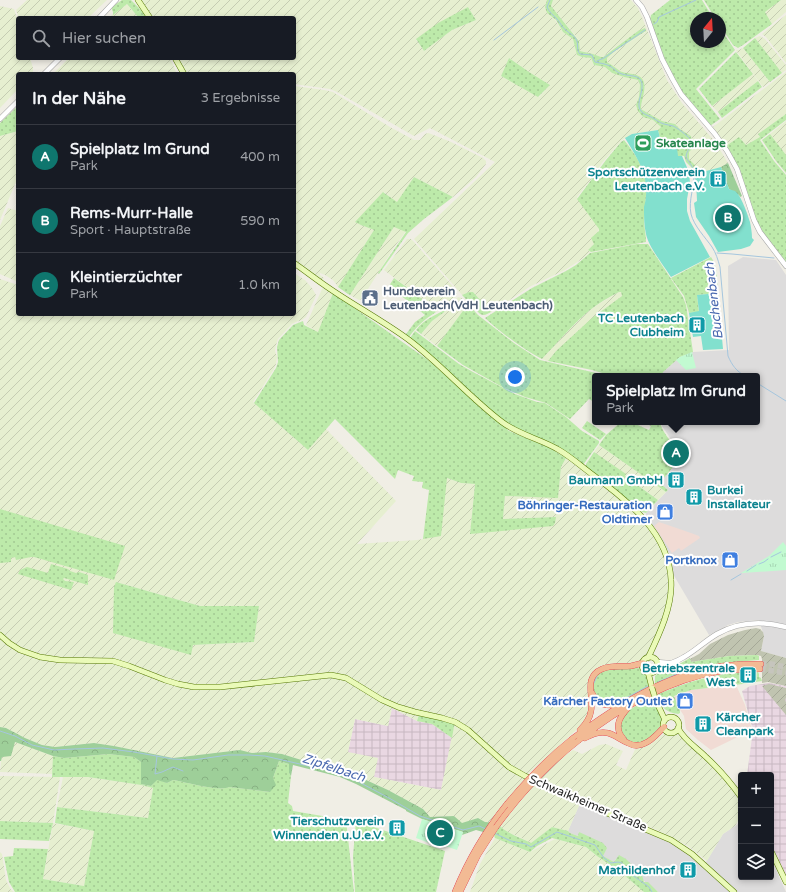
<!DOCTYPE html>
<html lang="de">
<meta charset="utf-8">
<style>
body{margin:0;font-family:"Varela Round",sans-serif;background:#242831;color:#f1f3f6}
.controls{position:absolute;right:12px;bottom:12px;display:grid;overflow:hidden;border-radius:4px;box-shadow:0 2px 6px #0003}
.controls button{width:36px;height:36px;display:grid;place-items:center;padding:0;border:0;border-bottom:1px solid #363941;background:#171b24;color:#f1f3f6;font:20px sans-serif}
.compass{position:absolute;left:690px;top:12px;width:36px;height:36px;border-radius:50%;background:#171b24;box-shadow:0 2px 6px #0003;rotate:18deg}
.you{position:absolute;left:515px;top:377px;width:14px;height:14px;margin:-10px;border:3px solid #fff;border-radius:50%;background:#1a73e8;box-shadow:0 0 0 6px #1a73e833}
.badge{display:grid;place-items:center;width:26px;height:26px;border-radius:50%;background:#0f766e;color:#fff;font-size:13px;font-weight:700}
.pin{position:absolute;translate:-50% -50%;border:2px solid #fff;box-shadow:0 1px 4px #0006}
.popup{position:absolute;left:592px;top:373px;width:168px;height:52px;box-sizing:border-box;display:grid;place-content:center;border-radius:4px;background:#171b24;filter:drop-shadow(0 1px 3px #0005);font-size:13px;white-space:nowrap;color:#9ea1a6}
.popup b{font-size:15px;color:#f1f3f6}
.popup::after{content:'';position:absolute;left:50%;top:100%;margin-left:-8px;border:8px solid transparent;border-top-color:#171b24}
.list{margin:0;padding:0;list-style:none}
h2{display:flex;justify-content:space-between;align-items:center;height:52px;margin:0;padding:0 16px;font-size:17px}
h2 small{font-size:13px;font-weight:400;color:#9ea1a6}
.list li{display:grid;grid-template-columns:26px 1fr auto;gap:12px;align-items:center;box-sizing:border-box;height:64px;padding:0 16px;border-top:1px solid #363941}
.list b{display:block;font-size:15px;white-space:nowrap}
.list p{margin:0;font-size:13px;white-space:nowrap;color:#9ea1a6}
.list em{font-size:13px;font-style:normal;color:#9ea1a6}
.icon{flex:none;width:22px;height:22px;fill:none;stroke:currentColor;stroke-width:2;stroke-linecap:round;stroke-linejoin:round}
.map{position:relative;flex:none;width:786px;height:892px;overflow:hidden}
.search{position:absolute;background:#171b24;box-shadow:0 2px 6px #0003;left:16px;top:16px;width:280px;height:44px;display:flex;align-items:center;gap:10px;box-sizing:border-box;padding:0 14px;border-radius:4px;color:#9ea1a6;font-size:15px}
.panel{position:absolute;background:#171b24;box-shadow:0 2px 6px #0003;left:16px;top:72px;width:280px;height:244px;border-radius:4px}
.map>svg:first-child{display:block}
.residential{fill:#dddcdc}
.commercial{fill:#f1dbd4}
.industrial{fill:url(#industrial-grid)}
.construction{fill:url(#construction-furrows)}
.farmland{fill:url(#farmland-furrows);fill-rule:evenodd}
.grass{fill:url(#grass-dots)}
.forest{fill:url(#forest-crowns)}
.park{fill:url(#park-tufts)}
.pitch{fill:#82e0ce}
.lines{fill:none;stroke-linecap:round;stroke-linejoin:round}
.stream{stroke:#a5c6de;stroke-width:1}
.trunk-tunnel{stroke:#c6c5bd;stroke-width:5.5;stroke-dasharray:5.5 3;stroke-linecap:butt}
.tertiary-casing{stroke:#a6a6a6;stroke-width:5.5}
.secondary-casing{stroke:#557804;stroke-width:6}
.trunk-casing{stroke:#dd233e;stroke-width:6}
.tertiary{stroke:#fff;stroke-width:4.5}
.secondary{stroke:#eafab8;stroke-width:5}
.trunk{stroke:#f2ba94;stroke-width:5.5}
.secondary-bridge-casing{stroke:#557804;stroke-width:6;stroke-linecap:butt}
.trunk-bridge-casing{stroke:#dd233e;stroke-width:6;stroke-linecap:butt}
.secondary-bridge{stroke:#eafab8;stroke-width:5}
.trunk-bridge{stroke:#f2ba94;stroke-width:5.5}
.labels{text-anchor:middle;stroke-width:4;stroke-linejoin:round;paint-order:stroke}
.leisure-label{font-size:12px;font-weight:bold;fill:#27864d;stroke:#fff;text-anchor:start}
.culture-label{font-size:12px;font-weight:bold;fill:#0d838f;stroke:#fff;text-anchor:end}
.service-label{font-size:12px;font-weight:bold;fill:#4e5e75;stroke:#fff;text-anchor:start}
.shop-label{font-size:12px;font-weight:bold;fill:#366cbe;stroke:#fff;text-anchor:end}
.street-label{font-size:12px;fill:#1f1f1f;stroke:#fff}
.water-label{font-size:13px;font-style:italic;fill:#4a69b0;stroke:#fff}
</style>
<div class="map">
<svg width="786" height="892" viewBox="0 0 786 892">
<defs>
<pattern id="industrial-grid" width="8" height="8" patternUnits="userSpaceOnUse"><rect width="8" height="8" fill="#e9d7e2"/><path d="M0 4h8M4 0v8" fill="none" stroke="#c7b8c1"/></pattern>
<pattern id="construction-furrows" width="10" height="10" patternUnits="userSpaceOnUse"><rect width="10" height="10" fill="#c0c4b0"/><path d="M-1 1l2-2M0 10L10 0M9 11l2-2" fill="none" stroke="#a5a897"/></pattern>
<pattern id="farmland-furrows" width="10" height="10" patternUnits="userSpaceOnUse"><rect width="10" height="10" fill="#e6efd0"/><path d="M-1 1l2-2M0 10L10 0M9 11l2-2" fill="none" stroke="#c5ccb2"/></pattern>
<pattern id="grass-dots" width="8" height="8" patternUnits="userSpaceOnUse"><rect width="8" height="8" fill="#bdeaaa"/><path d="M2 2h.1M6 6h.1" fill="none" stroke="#a2c892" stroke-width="1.8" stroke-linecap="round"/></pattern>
<pattern id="forest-crowns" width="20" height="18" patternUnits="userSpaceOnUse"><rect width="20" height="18" fill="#9ecf99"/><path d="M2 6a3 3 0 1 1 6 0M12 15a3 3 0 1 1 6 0" fill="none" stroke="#88b183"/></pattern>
<pattern id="park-tufts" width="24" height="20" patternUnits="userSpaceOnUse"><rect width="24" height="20" fill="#c2fad1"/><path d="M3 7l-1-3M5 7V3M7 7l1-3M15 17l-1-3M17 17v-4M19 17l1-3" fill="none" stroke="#a6d6b3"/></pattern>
</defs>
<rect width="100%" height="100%" fill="#f0eee5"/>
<!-- residential -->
<path class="residential" d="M 743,257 L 776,260 L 786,275 L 786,658 L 761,651 L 764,636 L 759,620 L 738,622 L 728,625 L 709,635 L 673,574 L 671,557 L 656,529 L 646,516 L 646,513 L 668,490 L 659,483 L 676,448 L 675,445 L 662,426 L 661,422 L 757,422 L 757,376 L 662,376 L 663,372 L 680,357 L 693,352 L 729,350 L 728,266 Z
M 580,803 L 662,838 L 673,844 L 684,851 L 703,867 L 723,834 L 741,822 L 741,877 L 771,877 L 771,858 L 786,892 L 658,892 L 616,859 L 614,862 L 602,856 L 579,832 L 578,836 L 570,833 L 568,831 Z"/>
<!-- commercial -->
<path class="commercial" d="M 659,522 L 691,533 L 699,536 L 700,538 L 681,551 L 679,548 L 672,553 L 654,526 Z
M 736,685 L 745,705 L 752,730 L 711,750 L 698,740 L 686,729 L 684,716 L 679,708 L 674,697 L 691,690 L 699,689 Z"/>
<!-- industrial -->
<path class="industrial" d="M 769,683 L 786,686 L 786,875 L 771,844 L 771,775 L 747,775 L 753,730 L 742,691 L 750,686 Z
M 392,708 L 417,721 L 432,724 L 452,738 L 441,790 L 374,777 L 348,752 L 355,719 L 388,726 Z"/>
<!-- construction -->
<path class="construction" d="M 756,628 L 760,629 L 763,632 L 764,636 L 761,651 L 786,658 L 786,686 L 768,682 L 762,683 L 762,659 L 761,656 L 757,655 L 729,656 L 691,662 L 690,659 L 699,654 L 710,644 L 728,635 L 745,630 Z
M 769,684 L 786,688 L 786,698 L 785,700 L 786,702 L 786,715 L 762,686 Z"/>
<!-- farmland -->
<path class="farmland" d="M 27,0 L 107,0 L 88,18 L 19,18 L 16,10 Z
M 141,0 L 547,0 L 545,7 L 547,13 L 555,20 L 563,32 L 573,39 L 577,55 L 582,57 L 591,58 L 594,65 L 605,67 L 612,73 L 624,77 L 638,80 L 640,85 L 639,97 L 636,105 L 643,117 L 653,120 L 661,127 L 658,130 L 632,134 L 622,140 L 602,163 L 592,178 L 577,197 L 599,229 L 594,244 L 588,250 L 590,252 L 582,259 L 565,270 L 531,286 L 491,312 L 473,292 L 469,292 L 462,295 L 414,239 L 495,162 L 430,128 L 414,136 L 337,92 L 330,89 L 294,84 L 294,74 L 187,74 L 178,58 L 294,58 L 294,18 L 153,18 ZM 468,7 L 476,20 L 452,30 L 424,51 L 416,40 ZM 509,58 L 529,72 L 550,85 L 539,97 L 501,76 Z
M 553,0 L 631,0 L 638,8 L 642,17 L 667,80 L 682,103 L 716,143 L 728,163 L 721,167 L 695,174 L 695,165 L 689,159 L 689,152 L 693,148 L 693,143 L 691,136 L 680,129 L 675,124 L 662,121 L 646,112 L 641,109 L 644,83 L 627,73 L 622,72 L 607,62 L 607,58 L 615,51 L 646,32 L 638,31 L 602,57 L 601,57 L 593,54 L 580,51 L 579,40 L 551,6 Z
M 781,0 L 786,0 L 786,12 L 772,24 L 765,12 Z
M 127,4 L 139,18 L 109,18 L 113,14 Z
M 0,6 L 14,9 L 18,22 L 18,58 L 30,58 L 33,68 L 33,73 L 32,74 L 18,74 L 18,89 L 0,108 Z
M 786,15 L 786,63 L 766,37 L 762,34 Z
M 760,36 L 765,39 L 786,65 L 786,70 L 782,73 L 755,38 Z
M 743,48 L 770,82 L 763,87 L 737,52 L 736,50 L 739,50 Z
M 69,58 L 170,58 L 177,74 L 53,74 Z
M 786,72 L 786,114 L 758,134 L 760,137 L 746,145 L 739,137 L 726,146 L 712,128 L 713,127 Z
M 753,74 L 758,81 L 718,112 L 712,106 Z
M 294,86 L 324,90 L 333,92 L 390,127 L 414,140 L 420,140 L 425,134 L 428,133 L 431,134 L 451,142 L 483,158 L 486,161 L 486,164 L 476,177 L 453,197 L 414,177 L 397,203 L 384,192 L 361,225 L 374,230 L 338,287 L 333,280 L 325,275 L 320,273 L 320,275 L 324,278 L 322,281 L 294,260 Z
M 786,121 L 786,155 L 770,134 Z
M 18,131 L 18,177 L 0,220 L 0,136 Z
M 8,208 L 18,211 L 18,282 L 0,274 L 0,226 Z
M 394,227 L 406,231 L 393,249 L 363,297 L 364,298 L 359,300 L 350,295 Z
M 407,239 L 411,239 L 414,242 L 457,291 L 457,294 L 456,297 L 451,303 L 444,308 L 436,312 L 416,294 L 384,270 Z
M 294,273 L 305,280 L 312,288 L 316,295 L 315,298 L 306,317 L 302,320 L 296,322 L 292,324 L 278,339 L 276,345 L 275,351 L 277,357 L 276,364 L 274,369 L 253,402 L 308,450 L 326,429 L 396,501 L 357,544 L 417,540 L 423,539 L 447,478 L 461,483 L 475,484 L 470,534 L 555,517 L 503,519 L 505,496 L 558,497 L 561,467 L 566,458 L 623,502 L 648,526 L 661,546 L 666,563 L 669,589 L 666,611 L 649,654 L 640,662 L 602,666 L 590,707 L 588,716 L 584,723 L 528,774 L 539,780 L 564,756 L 573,750 L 582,754 L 588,751 L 599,745 L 606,744 L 623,751 L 616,765 L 626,770 L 636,747 L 650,743 L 665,733 L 675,733 L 678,735 L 706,759 L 721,775 L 738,797 L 741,806 L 741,815 L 735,826 L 723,834 L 707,861 L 688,846 L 659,831 L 582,799 L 568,831 L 552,827 L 531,843 L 517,836 L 505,831 L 498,823 L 485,822 L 478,818 L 462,824 L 454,816 L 430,817 L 423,809 L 388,790 L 342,769 L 331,766 L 321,766 L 282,754 L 266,752 L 252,753 L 240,750 L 173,758 L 114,746 L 94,743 L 55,747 L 42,745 L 25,738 L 6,728 L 0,727 L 0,279 L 18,285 L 18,314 L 294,314 ZM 116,582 L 200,606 L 259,606 L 254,642 L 193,645 L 190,655 ZM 392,708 L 417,721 L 420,711 L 455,721 L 441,790 L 374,777 L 378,758 L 348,752 L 355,719 L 388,726 Z
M 324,287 L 333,293 L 318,332 L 306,325 L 322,289 Z
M 619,292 L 621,292 L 622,296 L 556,351 L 548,361 L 542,359 L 570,329 L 590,310 L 602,302 Z
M 458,297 L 462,298 L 468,304 L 437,346 L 421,334 L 432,321 L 443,313 Z
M 599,445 L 659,487 L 666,492 L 658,500 L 594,452 Z
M 15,742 L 53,756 L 53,774 L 0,772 L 1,761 L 2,757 Z
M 0,776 L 60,777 L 53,823 L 94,831 L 84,886 L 43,879 L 53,823 L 0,821 Z
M 63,777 L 88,777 L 141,785 L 153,788 L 148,818 L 57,807 Z
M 495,838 L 530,852 L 555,839 L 586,847 L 597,856 L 613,867 L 620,868 L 624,875 L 644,892 L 470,892 L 480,864 Z
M 0,852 L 2,854 L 6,880 L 11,890 L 14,892 L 0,892 Z"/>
<!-- grass -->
<path class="grass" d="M 122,0 L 131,0 L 143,12 L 148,18 L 139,18 L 127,4 L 113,15 L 113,12 L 112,10 L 112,7 Z
M 547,0 L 553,0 L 551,6 L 579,41 L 580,51 L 593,54 L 601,57 L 603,57 L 638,31 L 645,28 L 646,31 L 615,51 L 607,58 L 607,62 C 612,65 616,68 620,71 C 628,75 642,72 644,83 C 646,90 641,101 641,109 L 646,112 L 662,121 L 675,124 L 680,129 L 691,136 L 693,143 L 693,148 L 689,152 L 689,159 L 695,165 L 695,174 L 690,174 L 691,167 L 686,162 L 684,156 L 678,156 L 661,142 L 658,130 L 661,127 L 653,120 L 643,117 L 638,111 L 636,105 L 639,97 L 640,85 L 638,80 L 624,77 L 612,73 L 605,67 L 594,65 L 591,58 L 582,57 L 577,55 L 573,39 L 563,32 L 556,20 L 547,13 L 545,7 Z
M 670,0 L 702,0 L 713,18 L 696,18 L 696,42 L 720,42 L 720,28 L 735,50 L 696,89 L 720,119 L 710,126 C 697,111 684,97 674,80 C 663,61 657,40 650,20 L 651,15 Z
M 704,0 L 781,0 L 765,12 L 772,24 L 743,45 L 738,48 L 733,45 L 720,25 L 720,18 L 715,18 Z
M 468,7 L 476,20 L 452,30 L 424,51 L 416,39 L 438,23 Z
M 755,38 L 782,73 L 770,82 L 743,48 Z
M 736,52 L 753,74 L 712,106 L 699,89 Z
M 509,58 L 529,72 L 550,85 L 538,97 L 501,76 Z
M 758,81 L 762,87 L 722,118 L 718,112 Z
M 18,106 L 18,131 L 0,136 L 0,123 Z
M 786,114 L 786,120 L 760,140 L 774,161 L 786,175 L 786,264 L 766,239 L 758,225 L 726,146 L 739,137 L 746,145 L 760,137 L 758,134 Z
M 770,134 L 786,155 L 786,173 L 776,161 L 762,140 Z
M 624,140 C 637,156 648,173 646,194 C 646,203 644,211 644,220 C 644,227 646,234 646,242 L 591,252 L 588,250 L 594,244 L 591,238 L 599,231 L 599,229 L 577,199 L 606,160 L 621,142 Z
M 414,177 L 453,197 L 424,219 L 408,233 L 379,274 L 378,273 L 406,232 L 394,227 L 350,295 L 348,294 L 338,287 L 374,230 L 361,225 L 355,222 L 383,192 L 397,202 Z
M 637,244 L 648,244 L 683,297 L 686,305 L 693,352 L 680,357 L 663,372 L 662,376 L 625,376 L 609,375 L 592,370 L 548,361 L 556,351 L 592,318 L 622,296 L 621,292 L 619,292 C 609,297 599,303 590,310 C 573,324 558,342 542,359 C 525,351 499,331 485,318 L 532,288 L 566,271 L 576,265 L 590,253 Z
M 711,257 C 718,266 717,282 718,293 L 697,295 L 699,312 L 689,313 L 684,296 L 671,278 Z
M 394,278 L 416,294 L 436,312 C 425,319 417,326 409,337 L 406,334 L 415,322 L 425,315 L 389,286 Z
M 469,292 L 473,292 L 491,312 C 487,314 483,317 479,313 L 462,295 Z
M 333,293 L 428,360 L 509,431 L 550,448 L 566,458 L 561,467 L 558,498 L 505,496 L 503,519 L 556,517 L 555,523 L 553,526 L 470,534 L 475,484 L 461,483 L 447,478 L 441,536 L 423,539 L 429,490 L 422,488 L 423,482 L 412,481 L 414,476 L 398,470 L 395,479 L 335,419 L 308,450 L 254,403 L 276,368 L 278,362 L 277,347 L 279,340 L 293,325 L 303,321 L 304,325 L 318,332 Z
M 468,304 L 478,315 L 514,343 L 540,360 L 609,376 L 595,376 L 595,401 L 594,402 L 589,399 L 570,419 L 546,403 L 525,397 L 504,388 L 463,365 L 437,346 Z
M 451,306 L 443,313 L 432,321 L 421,334 L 416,330 C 425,318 439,314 451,306 Z
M 415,331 L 459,364 L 473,372 L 515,394 L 537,402 L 545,403 L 566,417 L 582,431 L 599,441 L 599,443 L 583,465 L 512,427 L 500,419 L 412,341 L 410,338 Z
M 587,421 L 606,434 L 600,440 L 582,428 Z
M 621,422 L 631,422 L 649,430 L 651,426 L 643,422 L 660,422 C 662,432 670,440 676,448 L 670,458 L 677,462 L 660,483 L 668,490 L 666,492 L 599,445 L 606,435 Z
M 594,452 L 626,474 L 625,476 L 658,500 L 646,513 L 639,511 L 586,467 L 586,464 Z
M 0,509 L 125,546 L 114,580 L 34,557 L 31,557 L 16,560 L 15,557 L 11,558 L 11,562 L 0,563 Z
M 51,564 L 68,569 L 70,571 L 76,573 L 79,572 L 88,575 L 88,585 L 64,578 L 63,579 L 65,581 L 74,582 L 71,590 L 18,574 L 20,570 L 27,567 L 48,573 Z
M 116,582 L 200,606 L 259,606 L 254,642 L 193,645 L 191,655 L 113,633 L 114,587 Z
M 757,655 L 759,656 L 759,660 L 758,660 L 737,662 L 736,661 L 736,662 L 701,667 L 687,671 L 655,684 L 655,676 L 662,670 L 681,663 L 690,658 L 691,662 L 729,656 Z
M 626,668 C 634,668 646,666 647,677 C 648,680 648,683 649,687 L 616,704 L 601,702 C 598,699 594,695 593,691 C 590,682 598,672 606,669 C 612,668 620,668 626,668 Z
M 745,672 L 745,676 L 751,675 L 751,674 L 758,672 L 759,674 L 759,677 L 761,678 L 762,681 L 743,684 L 699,689 L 691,690 L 674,696 L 680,710 L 680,713 L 678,714 C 675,713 671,713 668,711 C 661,708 661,700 658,694 C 688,682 712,674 745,672 Z
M 652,697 L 663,721 L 662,725 L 649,739 L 640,744 L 629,742 L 623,737 L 620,724 L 627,711 Z
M 420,711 L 455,721 L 452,738 L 432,724 L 417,721 Z
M 109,754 L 134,757 L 141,762 L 141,784 L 151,786 L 157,779 L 167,783 L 173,780 C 185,782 220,792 229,787 L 270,792 L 273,778 L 279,761 L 289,764 L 289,773 L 291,776 L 288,803 L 292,806 L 293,811 L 346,820 L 354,892 L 15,892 L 9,882 L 4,857 L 13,856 L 14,848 L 48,849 L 43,879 L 84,886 L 94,831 L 55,823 L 57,807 L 148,818 L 153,788 L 141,785 L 88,777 L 52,777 L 53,756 L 64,758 Z
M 0,821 L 53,823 L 49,841 L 0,839 Z
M 356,821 L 445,851 L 436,892 L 355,892 L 353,856 Z
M 500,826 C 508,834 521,838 531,843 L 552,827 L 568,831 L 570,833 L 578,836 L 579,832 L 603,843 L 607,848 L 603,856 L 614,862 L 619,855 L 626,859 L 642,875 L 644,882 L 648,882 L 658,892 L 644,892 L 624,875 L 620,868 L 613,867 L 597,856 L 586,847 L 552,838 L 537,846 L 530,852 L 495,838 L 494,835 Z"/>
<!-- forest -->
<path class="forest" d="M 728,163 L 742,196 L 740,197 L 739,195 L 729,189 L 721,167 Z
M 0,727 L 6,728 L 25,738 L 42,745 L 55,747 L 94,743 L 114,746 L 173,758 L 240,750 L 252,753 L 266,752 L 282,754 L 321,766 L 331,766 L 342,769 L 388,790 L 423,809 L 430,817 L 454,816 L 462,823 L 478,818 L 485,822 L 498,823 L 494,835 L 476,830 L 462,835 L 463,832 L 422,819 L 406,811 L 406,810 L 356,784 L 340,777 L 293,765 L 291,776 L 289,773 L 289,764 L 279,761 L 273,778 L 276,785 L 270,792 L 229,787 C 220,792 185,782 173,780 L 167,783 L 157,780 L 151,786 L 141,784 L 141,762 L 134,757 L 109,754 L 64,758 L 53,756 L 15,742 L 11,756 L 2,757 L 1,761 L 0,761 Z"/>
<!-- park -->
<path class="park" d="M 692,352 L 696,368 L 686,370 L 676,360 L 680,357 Z
M 783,542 L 786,546 L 786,570 L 742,573 L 741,573 L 769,556 Z
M 422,819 L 463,832 L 457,850 L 433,842 L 432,844 L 416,838 Z"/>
<!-- pitch -->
<path class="pitch" d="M 658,130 L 661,142 L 676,140 L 678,156 L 682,156 L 689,172 L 690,183 L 687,199 L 687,211 L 690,221 L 710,257 L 671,277 C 664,266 648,246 646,234 C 644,226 644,216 644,207 C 645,203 646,199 646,195 C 648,173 636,156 625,138 L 632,134 Z
M 721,167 L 729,189 C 730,190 733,190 735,191 C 741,195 748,215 750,222 C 751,227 752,233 752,238 L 754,240 L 750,246 L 741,249 L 718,252 L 709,236 L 696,217 L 694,203 L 697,201 C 697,192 695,183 695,174 Z
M 718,293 L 723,349 L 703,350 L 701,336 L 693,337 L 689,313 L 699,311 L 697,295 Z"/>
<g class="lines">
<!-- stream -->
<path class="stream" d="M 550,0 L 547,7 C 549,12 553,15 557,19 C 560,22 562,28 567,31 C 570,34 574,35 576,39 C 579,44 576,50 580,54 L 592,55 L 594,60 L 595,62 C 600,63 606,64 610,66 C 615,69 617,73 622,74 C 628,76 636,75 640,79 C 647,87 634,104 641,111 C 643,114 647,115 651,117 C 655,119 660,123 664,124 C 667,125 670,125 673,126 C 676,127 688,136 690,139 C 693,145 687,150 686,156 C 686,160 693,165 694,172 C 695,186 688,200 691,214 C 694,226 705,237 712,247 C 716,253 718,260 720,267 L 728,356 C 732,365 736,371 745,376
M 654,24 L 657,22 L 659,17 L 696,0
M 494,40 L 538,7
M 597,61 L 604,58 L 645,30
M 652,192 L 678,188
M 717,253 L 732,254 L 774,258
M 757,383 L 786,401
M 771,557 L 781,552
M 759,564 L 764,562 L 768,559
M 747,571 L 756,565
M 731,580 L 741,574
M 658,682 L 677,674
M 594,683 L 597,676
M 617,703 L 648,686
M 0,731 L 15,736 L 32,745 L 54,750 L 74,749 L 103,748 L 134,752 L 173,759 L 193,760 L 228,755 L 249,755 L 265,756 L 313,767 L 327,770 L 359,782 L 389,798 L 420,816 L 463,830 L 479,826 L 486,829
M 157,756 L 155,774 L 162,772 L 173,767 L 183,771
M 494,833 L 511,841 L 526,844 L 531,847 L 557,832 L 595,845 L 604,858 L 611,863 L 618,862 L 622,863 L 628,872 L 649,887 L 652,892"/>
<!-- trunk-tunnel -->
<path class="trunk-tunnel" d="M 761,664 L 771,664 L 786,667
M 760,669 L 786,673"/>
<!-- tertiary casing -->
<g class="tertiary-casing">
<path id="tertiary" d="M 636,0 L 642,7 L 647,17 L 662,59 L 673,80 L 681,94 L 715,134 L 727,151 L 737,169 L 754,220 L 760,232 L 786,266
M 99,18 L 116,0
M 44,74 L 60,58
M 0,119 L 18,101
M 657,662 L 669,663
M 658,667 C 666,665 676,662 684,657 C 695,651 705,641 717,634 C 738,622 763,621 786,627"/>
</g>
<!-- secondary casing -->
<g class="secondary-casing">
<path id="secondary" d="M 138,0 L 150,18
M 175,58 L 184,74
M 294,263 C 304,270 313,277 323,284 C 351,304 382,320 409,340 C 442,365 469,397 502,422 C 519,435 541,439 559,450 C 571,457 582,467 593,475 C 628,501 669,533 671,580 C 673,606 659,635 648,658
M 0,635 L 9,643 L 20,650 L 40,657 L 60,660 L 113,661 L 129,666 L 165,680 L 178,684 L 194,687 L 220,687 L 331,675 L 346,678 L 382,700 L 398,707 L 415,712 L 442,718 L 455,722 L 468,730 L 509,767 L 525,776 L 564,795 L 671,840 L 692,854 L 734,892
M642 665a8 8 0 1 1 16 0a8 8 0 1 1-16 0Z
M 648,672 L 652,688
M 656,701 L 665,720
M663 725a8 8 0 1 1 16 0a8 8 0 1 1-16 0Z
M 678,728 C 684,740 697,748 706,757 C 719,769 731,783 741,797
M 771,851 L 786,882"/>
</g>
<!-- trunk casing -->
<g class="trunk-casing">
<path id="trunk" d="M 592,693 C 598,706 606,706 619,705
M 580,730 C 585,725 590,718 591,711 C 594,696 583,677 602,669 C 611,665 622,667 631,666 C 635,665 639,664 643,663
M 585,738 C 592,734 600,731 608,733 C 615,735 621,740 628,743 C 642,751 655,737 664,727
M 572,739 C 616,706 666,674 722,666 C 735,664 748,664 761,664
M 579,740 C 619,708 670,679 721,671 C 734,669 747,669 760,669
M 624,740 C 623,738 621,736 620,734 C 615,724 621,716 627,709
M 455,892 C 468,860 486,830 507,804
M 460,892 L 478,855 L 496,827"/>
</g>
<!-- tertiary -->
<use href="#tertiary" class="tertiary"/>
<!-- secondary -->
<use href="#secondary" class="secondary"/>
<!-- trunk -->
<use href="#trunk" class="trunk"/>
<!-- secondary-bridge casing -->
<g class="secondary-bridge-casing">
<path id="secondary-bridge" d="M 652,688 L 656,701"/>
</g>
<!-- trunk-bridge casing -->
<g class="trunk-bridge-casing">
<path id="trunk-bridge" d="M 507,804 C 527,780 548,758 572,739
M 496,827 C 520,794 547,765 579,740"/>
</g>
<!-- secondary-bridge -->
<use href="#secondary-bridge" class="secondary-bridge"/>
<!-- trunk-bridge -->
<use href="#trunk-bridge" class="trunk-bridge"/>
</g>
<!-- icons -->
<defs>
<g id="stadium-square" transform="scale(0.9)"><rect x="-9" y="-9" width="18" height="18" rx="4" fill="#2e9e5b" stroke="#fff"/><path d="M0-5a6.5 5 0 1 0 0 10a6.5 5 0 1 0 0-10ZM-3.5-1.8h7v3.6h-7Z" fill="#fff"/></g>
<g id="building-square" transform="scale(0.9)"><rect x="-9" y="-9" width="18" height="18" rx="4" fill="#0f9aa8" stroke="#fff"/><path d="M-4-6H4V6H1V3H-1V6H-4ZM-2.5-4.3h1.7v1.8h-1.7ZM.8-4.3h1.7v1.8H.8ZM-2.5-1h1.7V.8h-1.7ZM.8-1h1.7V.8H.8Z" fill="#fff"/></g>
<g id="civic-square" transform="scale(0.9)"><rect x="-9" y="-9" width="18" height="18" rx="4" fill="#5c6f8a" stroke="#fff"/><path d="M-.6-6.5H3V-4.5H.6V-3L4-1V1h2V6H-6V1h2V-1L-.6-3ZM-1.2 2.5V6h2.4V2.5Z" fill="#fff"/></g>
<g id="shop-square" transform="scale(0.9)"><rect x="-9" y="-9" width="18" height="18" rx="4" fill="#3f7fe0" stroke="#fff"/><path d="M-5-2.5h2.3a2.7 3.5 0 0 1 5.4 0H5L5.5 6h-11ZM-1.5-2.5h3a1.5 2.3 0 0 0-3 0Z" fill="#fff"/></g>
</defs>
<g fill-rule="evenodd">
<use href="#stadium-square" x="643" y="143"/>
<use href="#building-square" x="718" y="179"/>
<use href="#civic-square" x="370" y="298"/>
<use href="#building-square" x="697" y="325"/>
<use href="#building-square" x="676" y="480"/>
<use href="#building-square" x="694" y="497"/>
<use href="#shop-square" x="665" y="512"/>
<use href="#shop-square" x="730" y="560"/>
<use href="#building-square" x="748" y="675"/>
<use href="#shop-square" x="685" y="701"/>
<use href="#building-square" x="703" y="724"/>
<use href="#building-square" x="397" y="828"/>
<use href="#building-square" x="688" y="870"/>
</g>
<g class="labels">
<!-- leisure labels -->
<g class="leisure-label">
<text x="656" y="147">Skateanlage</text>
</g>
<!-- culture labels -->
<g class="culture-label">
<text x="705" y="176">Sportschützenverein<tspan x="705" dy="14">Leutenbach e.V.</tspan></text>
<text x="684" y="322">TC Leutenbach<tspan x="684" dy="14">Clubheim</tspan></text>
<text x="663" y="484">Baumann GmbH</text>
<text x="707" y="494" text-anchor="start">Burkei<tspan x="707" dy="14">Installateur</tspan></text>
<text x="735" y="672">Betriebszentrale<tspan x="735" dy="14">West</tspan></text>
<text x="716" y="721" text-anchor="start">Kärcher<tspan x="716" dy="14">Cleanpark</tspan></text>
<text x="384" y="825">Tierschutzverein<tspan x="384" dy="14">Winnenden u.U.e.V.</tspan></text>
<text x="675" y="874">Mathildenhof</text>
</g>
<!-- service labels -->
<g class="service-label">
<text x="383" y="295">Hundeverein<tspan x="383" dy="14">Leutenbach(VdH Leutenbach)</tspan></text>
</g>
<!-- shop labels -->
<g class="shop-label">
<text x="652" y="509">Böhringer-Restauration<tspan x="652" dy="14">Oldtimer</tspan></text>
<text x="717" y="564">Portknox</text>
<text x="672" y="705">Kärcher Factory Outlet</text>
</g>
<!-- street labels -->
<g class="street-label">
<text transform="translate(588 803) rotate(23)" y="4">Schwaikheimer Straße</text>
</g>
<!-- water labels -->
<g class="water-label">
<text transform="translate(713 301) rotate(-97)" y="5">Buchenbach</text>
<text transform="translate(334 767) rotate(18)" y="5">Zipfelbach</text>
</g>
</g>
</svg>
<div class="controls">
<button>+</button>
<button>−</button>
<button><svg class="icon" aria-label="layers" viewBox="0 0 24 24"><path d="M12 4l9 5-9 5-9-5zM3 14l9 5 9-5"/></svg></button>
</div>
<svg class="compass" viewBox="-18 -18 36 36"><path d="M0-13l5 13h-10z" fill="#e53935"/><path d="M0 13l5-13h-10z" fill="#9ea1a6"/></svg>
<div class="you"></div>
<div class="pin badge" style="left:676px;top:453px">A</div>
<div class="popup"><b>Spielplatz Im Grund</b>Park</div>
<div class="pin badge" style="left:728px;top:218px">B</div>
<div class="pin badge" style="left:440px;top:833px">C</div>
<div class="search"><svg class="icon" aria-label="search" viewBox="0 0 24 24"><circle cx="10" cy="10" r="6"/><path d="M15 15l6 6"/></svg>Hier suchen</div>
<section class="panel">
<h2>In der Nähe<small>3 Ergebnisse</small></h2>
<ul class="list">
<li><span class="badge">A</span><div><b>Spielplatz Im Grund</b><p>Park</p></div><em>400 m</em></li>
<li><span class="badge">B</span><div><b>Rems-Murr-Halle</b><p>Sport · Hauptstraße</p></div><em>590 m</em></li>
<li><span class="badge">C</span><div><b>Kleintierzüchter</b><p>Park</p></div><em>1.0 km</em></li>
</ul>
</section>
</div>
